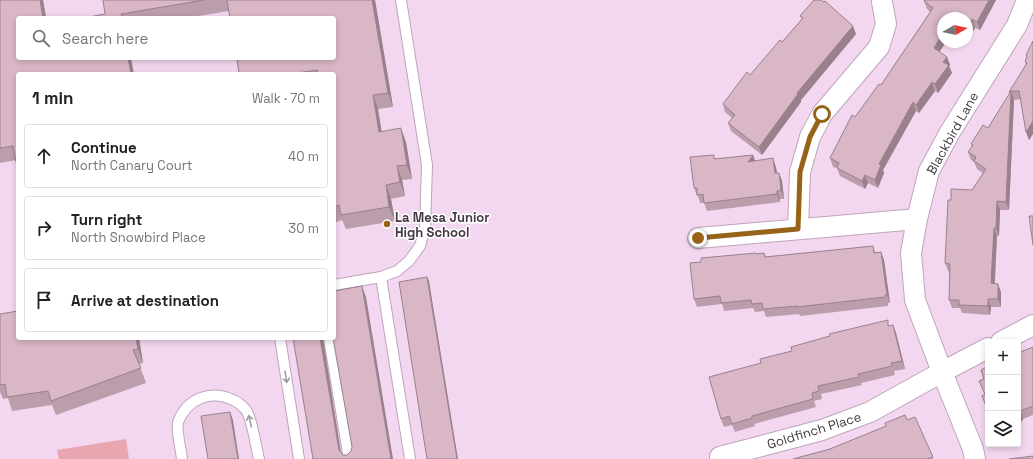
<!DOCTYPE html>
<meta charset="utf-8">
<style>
body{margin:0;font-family:"Space Grotesk",sans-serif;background:#f2f2f2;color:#202124}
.controls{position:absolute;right:12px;bottom:12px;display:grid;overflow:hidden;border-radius:4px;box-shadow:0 2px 6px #0003}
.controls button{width:36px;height:36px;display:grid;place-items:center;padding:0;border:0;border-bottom:1px solid #e0e0e0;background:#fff;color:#202124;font:20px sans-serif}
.compass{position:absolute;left:937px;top:12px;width:36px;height:36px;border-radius:50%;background:#fff;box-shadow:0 2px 6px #0003;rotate:81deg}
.stop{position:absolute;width:12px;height:12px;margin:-9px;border:3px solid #966318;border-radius:50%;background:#fff}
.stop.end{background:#966318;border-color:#fff;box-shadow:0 1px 4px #0008}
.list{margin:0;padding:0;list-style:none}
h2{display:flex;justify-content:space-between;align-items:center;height:52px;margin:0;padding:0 16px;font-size:17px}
h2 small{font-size:13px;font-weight:400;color:#757577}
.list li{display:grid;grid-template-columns:26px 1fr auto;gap:12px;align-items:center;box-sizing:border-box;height:64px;margin:0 8px 8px;padding:0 8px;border:1px solid #e0e0e0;border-radius:4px}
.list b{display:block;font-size:15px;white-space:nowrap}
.list p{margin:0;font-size:13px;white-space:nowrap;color:#757577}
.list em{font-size:13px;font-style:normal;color:#757577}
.icon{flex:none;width:22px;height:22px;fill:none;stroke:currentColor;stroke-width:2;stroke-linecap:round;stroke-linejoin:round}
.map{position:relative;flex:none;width:1033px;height:459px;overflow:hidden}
.search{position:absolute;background:#fff;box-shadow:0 2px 6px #0003;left:16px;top:16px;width:320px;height:44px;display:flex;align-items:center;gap:10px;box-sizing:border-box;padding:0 14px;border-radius:4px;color:#757577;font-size:15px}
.panel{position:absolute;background:#fff;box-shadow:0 2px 6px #0003;left:16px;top:72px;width:320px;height:268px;border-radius:4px}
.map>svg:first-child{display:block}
.green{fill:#eaa6b0}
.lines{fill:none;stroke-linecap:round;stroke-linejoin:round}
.service-casing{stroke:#bea4bc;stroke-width:12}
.minor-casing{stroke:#bea4bc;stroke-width:22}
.service{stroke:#fff;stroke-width:10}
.minor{stroke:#fff;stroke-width:20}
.wall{fill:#bb9dab}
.shaded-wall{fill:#99808b}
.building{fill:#dab7c7;stroke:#99808b}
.oneway{stroke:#a09ca0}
.route{stroke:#966318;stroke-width:5}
.poi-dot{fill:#966318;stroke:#fff;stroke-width:1.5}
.labels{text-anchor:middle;stroke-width:3;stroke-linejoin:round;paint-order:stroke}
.street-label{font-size:13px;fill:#423842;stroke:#fff}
.poi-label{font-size:13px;font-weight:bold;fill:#423842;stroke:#fff;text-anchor:start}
</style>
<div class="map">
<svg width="1033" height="459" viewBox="0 0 1033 459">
<rect width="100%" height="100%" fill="#f3d7f1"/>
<!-- green -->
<path class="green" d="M 126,439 L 129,459 L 59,459 L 57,450 Z"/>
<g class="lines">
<!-- service casing -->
<g class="service-casing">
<path id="service" d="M 381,277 L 410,459
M 334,285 L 381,277 L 397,271 L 409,261 L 420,246 L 425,228 L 427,165 L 401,0
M 280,338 L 299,459
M 329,338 L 349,459
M 182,459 C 181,450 176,430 178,422 C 187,399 210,389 233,400 C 238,402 246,408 248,414 C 253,425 256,447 259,459"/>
</g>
<!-- minor casing -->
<g class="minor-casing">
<path id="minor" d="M 798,229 L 800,172 L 810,137 L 822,114 L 879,47 L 886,24 L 882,2
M 698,238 L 917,219
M 1001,342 L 1033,325
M 720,457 L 822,430 L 870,412 L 942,372 L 988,348
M 975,459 L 973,449 L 942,372 L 915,300 L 911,253 L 917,219 L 929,171 L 950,132 L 1017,25 L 1027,0"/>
</g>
<!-- service -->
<use href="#service" class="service"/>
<!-- minor -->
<use href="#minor" class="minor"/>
</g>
<!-- wall -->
<path class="wall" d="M 0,0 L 43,0 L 46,18 L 18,18 L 18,74 L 16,160 L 0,163 Z
M 103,0 L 375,0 L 393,107 L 378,109 L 381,131 L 406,142 L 412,179 L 402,180 L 405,196 L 391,199 L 395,221 L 346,229 L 342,220 L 334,223 L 334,74 L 239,74 L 229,11 L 186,18 L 84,18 L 105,14 Z
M 996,0 L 980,30 L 975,28 L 971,35 L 967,32 L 967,18 L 943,18 L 939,52 L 947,57 L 950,65 L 949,66 L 952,73 L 938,93 L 935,91 L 919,113 L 916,111 L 883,170 L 884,173 L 878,188 L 868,183 L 865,189 L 840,176 L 837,168 L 833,167 L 830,158 L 855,117 L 881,85 L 930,12 L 927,9 L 924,1 Z
M 800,16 L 856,34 L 801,100 L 801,102 L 762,155 L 731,131 L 728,123 L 732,118 L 725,112 L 723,104 L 750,75 L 782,42 L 802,19 Z
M 1033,41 L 1033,134 L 1029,140 L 1026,132 L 1021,99 L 1014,100 L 1009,210 L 1000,210 L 999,236 L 997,236 L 995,283 L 1001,292 L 1001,307 L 991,307 L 990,315 L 962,313 L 960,308 L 952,308 L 949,300 L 950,272 L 948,271 L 945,263 L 951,200 L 972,190 L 983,173 L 977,169 L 974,162 L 971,160 L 968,152 L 972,146 L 971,144 L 988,128 L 1010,93 L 1009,92 L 1026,65 L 1025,62 L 1027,57 L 1026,55 Z
M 753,155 L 755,161 L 776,167 L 777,173 L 779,173 L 782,181 L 784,199 L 780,199 L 780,202 L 707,211 L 704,203 L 700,203 L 698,196 L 697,196 L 694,188 L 715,159 Z
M 873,246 L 875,252 L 881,252 L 884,260 L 890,303 L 888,303 L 888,306 L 800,316 L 799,314 L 766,317 L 764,311 L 755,312 L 753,308 L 724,311 L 722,304 L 697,307 L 694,299 L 701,262 L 756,254 L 764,253 L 766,257 Z
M 0,314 L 18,338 L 139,338 L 143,363 L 139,364 L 146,383 L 56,415 L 52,405 L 12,411 L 8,398 L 3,399 L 0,392 Z
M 893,325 L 896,333 L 905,369 L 894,371 L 895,375 L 861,383 L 862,385 L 821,394 L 822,399 L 814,401 L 816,407 L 754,424 L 755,426 L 735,432 L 732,425 L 724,427 L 721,419 L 761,363 Z
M 1033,347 L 1033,415 L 1023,419 L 1019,425 L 1018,425 L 1018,353 Z
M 915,417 L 933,459 L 793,459 L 830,449 L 907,420 Z"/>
<!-- shaded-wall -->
<path class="shaded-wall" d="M 40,0 L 43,0 L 46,18 L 43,18 Z
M 372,0 L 375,0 L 393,107 L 388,93 Z
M 989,0 L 996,0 L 980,30 L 977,22 Z
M 972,19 L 975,28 L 971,35 L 968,27 Z
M 853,26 L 856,34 L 801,100 L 801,102 L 762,155 L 759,147 L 797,93 Z
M 943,33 L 943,42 L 946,42 L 937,56 L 934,48 Z
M 947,57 L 950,65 L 949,66 L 952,73 L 938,93 L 935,84 L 943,62 Z
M 128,58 L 131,58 L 134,74 L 131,74 Z
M 932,82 L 935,91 L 919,113 L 916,105 Z
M 1011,91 L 1014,100 L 1009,210 L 1006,202 Z
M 373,95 L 378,109 L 384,146 L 379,132 Z
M 913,102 L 916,111 L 883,170 L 884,173 L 878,188 L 875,180 L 879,164 Z
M 1033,121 L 1033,134 L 1029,140 L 1026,132 Z
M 401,128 L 406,142 L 412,179 L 407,165 Z
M 753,155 L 756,163 L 748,162 Z
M 773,158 L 776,167 L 778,181 L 775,173 Z
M 397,166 L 402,180 L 405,196 L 400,182 Z
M 779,173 L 782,181 L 784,199 L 781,190 Z
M 865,175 L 868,183 L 865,189 L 862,181 Z
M 386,185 L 391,199 L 395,221 L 389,207 Z
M 777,191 L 780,199 L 780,202 L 777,194 Z
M 997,201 L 1000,210 L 999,236 L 996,228 Z
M 994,228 L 997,236 L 994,291 L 991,283 Z
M 881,252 L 884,260 L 890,303 L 887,295 Z
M 427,277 L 429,281 L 458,459 L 457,459 Z
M 998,284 L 1001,292 L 1001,307 L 998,299 Z
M 362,286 L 366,297 L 393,459 L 391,459 Z
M 988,299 L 991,307 L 990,315 L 988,306 Z
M 893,325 L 896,333 L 905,369 L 902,361 Z
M 136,338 L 139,338 L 143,363 L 138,349 Z
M 320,338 L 323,338 L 342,459 L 339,450 Z
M 1020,411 L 1023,419 L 1019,425 L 1018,422 L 1018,414 Z
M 230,412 L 233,420 L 239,459 L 238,459 Z"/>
<!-- building -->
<path class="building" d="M 0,0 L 40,0 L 43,18 L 18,18 L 18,58 L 128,58 L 131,74 L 18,74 L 18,161 L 16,162 L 13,146 L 0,148 Z
M 103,0 L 204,0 L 121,14 L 122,18 L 84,18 L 105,14 Z
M 227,0 L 372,0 L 388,93 L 373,95 L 379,132 L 401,128 L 407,165 L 397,166 L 400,182 L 386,185 L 389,207 L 341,215 L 339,205 L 334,207 L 334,74 L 318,74 L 317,70 L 291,74 L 239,74 L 237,58 L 334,58 L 334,18 L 230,18 Z
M 814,0 L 821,0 L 824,2 L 825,1 L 853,26 L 797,93 L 798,94 L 759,147 L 728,123 L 735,115 L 723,104 L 747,72 L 750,75 L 780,40 L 782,42 L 803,18 L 800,16 Z
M 925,0 L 989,0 L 977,22 L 972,19 L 968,27 L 967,26 L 967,18 L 943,18 L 943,33 L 934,48 L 947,57 L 943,62 L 949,65 L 935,84 L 932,82 L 916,105 L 913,102 L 879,164 L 881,165 L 875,180 L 865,175 L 862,181 L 837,168 L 839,163 L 830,158 L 852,115 L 855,117 L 879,84 L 881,85 L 933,8 L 924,1 Z
M 1033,41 L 1033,121 L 1026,132 L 1019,91 L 1011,91 L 1006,202 L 997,201 L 996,228 L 994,228 L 991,283 L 998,284 L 998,299 L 988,299 L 988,306 L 959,305 L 959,300 L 949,300 L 950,264 L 945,263 L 948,200 L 951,200 L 951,189 L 972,190 L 986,169 L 974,161 L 976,157 L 968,152 L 973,145 L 971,144 L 983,125 L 988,128 L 1011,91 L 1009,92 L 1027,63 L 1025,62 L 1027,56 L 1026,55 Z
M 714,155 L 714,159 L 753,155 L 748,162 L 773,158 L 775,173 L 779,173 L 781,190 L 777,191 L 777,194 L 704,203 L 703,194 L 697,195 L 697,188 L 694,188 L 690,157 Z
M 1029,216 L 1033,216 L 1033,245 Z
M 873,246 L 874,253 L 881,252 L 887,295 L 885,295 L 885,297 L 797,307 L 797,306 L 763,309 L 762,303 L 752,304 L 751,300 L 721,303 L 720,296 L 694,299 L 690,263 L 701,262 L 701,258 L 756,253 L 756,254 L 764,253 L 765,257 Z
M 427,277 L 457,459 L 427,459 L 399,282 Z
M 362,286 L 391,459 L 313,459 L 293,338 L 320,338 L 339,450 L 343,455 L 347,455 L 351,451 L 352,447 L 333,338 L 334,338 L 334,291 Z
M 18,311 L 18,338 L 136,338 L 138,349 L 133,350 L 141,368 L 51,401 L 48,391 L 7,397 L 5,384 L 0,385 L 0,314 Z
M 888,320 L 888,326 L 893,325 L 902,361 L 891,363 L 892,366 L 858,374 L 859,377 L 818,386 L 819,391 L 812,393 L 813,399 L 752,416 L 752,418 L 732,424 L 729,416 L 721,419 L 709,377 L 761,363 L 760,359 L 792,351 L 791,347 L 830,336 L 829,334 Z
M 1033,347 L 1033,406 L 1020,411 L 1018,414 L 1018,353 Z
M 988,366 L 988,420 L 986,416 L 987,408 L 982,396 L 985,394 L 979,381 L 984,379 L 981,370 Z
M 230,412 L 238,459 L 208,459 L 201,416 Z
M 905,415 L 907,420 L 915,417 L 933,457 L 927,459 L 793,459 L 830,449 L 886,426 L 885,423 Z
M 1033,456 L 1033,459 L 1009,459 Z"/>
<!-- one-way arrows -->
<defs><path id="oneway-shaft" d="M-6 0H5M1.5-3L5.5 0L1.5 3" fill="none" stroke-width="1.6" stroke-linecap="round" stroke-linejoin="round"/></defs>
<g class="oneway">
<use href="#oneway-shaft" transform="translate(286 377) rotate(81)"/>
<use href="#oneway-shaft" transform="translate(250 421) rotate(-103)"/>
</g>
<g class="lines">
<!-- route -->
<path class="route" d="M 698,238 L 798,229 L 800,172 L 810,137 L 822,114"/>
</g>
<!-- markers -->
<circle class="poi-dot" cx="387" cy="224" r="4"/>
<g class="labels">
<!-- street labels -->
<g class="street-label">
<text transform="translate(952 133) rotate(-61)" y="5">Blackbird Lane</text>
<text transform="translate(814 430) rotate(-17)" y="5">Goldfinch Place</text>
</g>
<!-- poi labels -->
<g class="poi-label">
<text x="395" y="222">La Mesa Junior<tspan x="395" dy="15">High School</tspan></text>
</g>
</g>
</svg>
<div class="controls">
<button>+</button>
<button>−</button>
<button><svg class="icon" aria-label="layers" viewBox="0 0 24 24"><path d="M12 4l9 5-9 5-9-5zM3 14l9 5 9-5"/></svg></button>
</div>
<svg class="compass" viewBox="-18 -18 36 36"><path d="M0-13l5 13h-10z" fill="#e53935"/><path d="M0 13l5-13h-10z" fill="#757577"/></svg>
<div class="stop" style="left:822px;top:114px"></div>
<div class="stop end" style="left:698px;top:238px"></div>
<div class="search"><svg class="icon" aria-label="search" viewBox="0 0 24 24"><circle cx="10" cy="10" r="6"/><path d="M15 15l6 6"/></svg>Search here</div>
<section class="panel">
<h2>1 min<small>Walk · 70 m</small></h2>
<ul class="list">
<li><svg class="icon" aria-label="ahead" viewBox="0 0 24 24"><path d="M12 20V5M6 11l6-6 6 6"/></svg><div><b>Continue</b><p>North Canary Court</p></div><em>40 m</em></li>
<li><svg class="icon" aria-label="right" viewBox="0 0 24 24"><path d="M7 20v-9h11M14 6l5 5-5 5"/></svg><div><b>Turn right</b><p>North Snowbird Place</p></div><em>30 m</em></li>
<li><svg class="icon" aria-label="arrive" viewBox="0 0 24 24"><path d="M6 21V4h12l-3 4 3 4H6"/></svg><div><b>Arrive at destination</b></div></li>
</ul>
</section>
</div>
